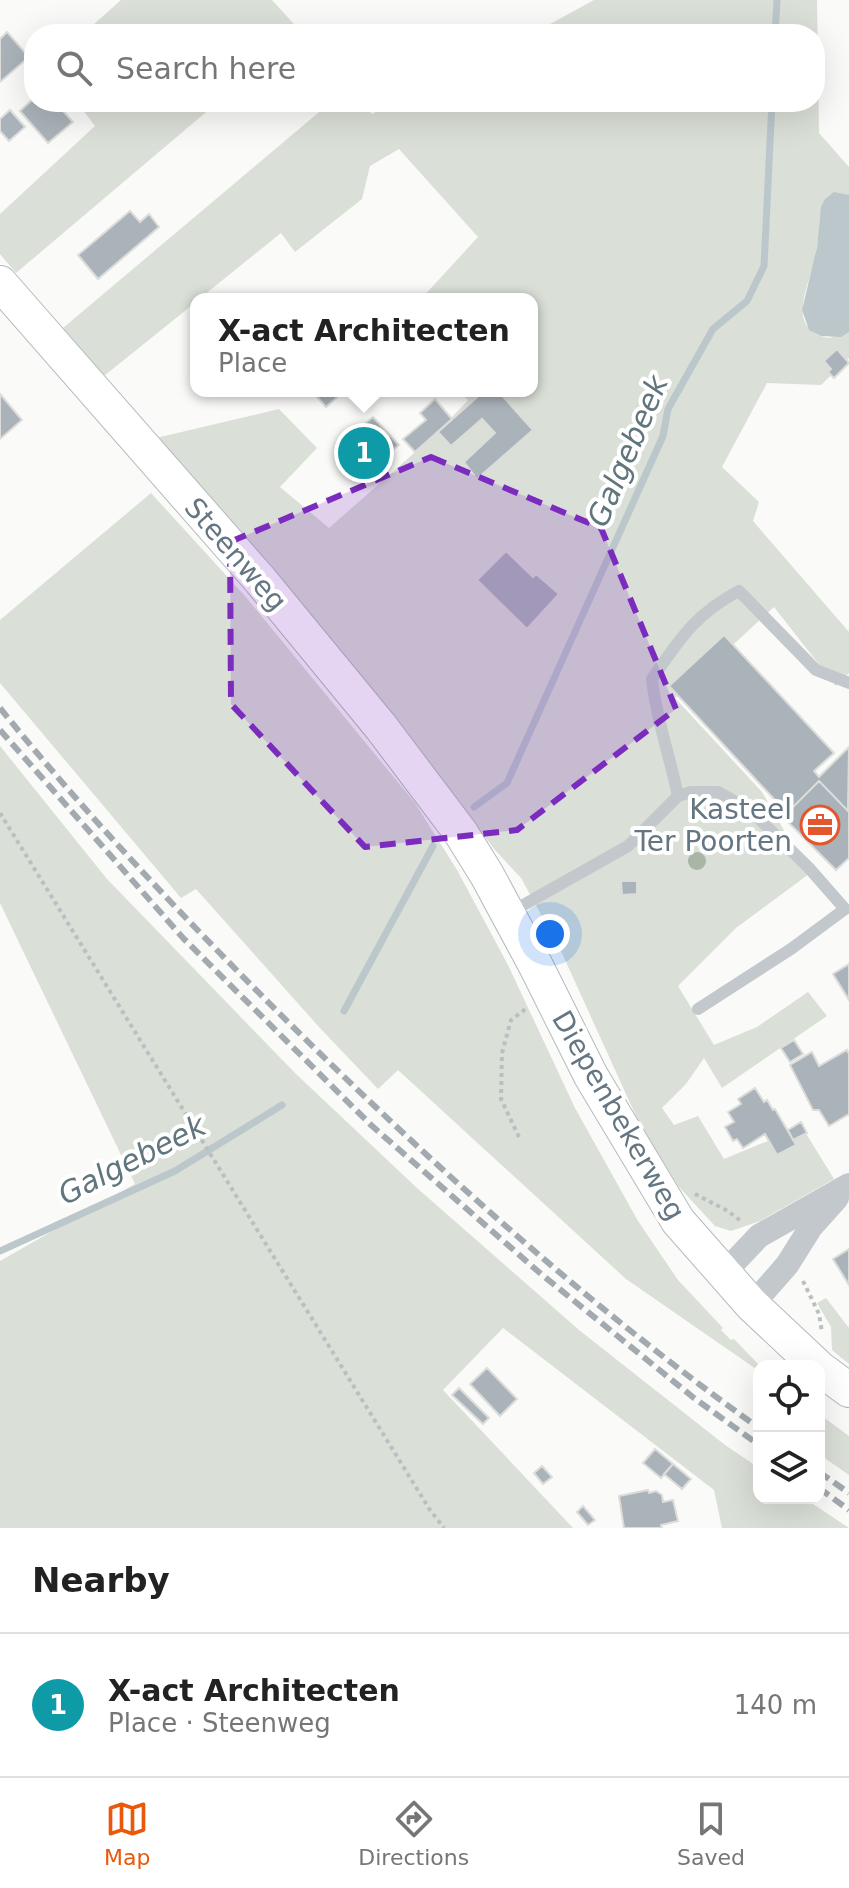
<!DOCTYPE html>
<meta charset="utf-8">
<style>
body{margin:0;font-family:"DejaVu Sans",sans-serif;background:#f2f2f2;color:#222}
.controls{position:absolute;right:24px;bottom:24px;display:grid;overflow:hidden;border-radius:16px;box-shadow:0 8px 32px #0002}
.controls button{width:72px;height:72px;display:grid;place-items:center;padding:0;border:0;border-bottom:2px solid #e0e0e0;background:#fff;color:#222;font:40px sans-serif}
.you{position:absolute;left:550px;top:934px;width:28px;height:28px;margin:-20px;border:6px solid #fff;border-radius:50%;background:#1a73e8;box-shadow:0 0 0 12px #1a73e833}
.badge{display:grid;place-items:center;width:52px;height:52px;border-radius:50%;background:#ea580c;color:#fff;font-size:26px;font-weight:700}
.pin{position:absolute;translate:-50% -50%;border:4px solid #fff;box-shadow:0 2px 8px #0006}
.popup{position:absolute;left:190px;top:293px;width:348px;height:104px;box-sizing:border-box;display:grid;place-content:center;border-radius:16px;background:#fff;filter:drop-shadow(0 2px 6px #0005);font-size:26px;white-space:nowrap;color:#767676}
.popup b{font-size:30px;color:#222}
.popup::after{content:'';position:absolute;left:50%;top:100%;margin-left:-16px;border:16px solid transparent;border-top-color:#fff}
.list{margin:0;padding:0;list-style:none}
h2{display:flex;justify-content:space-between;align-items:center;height:104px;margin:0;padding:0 32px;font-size:34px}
h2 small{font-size:26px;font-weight:400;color:#767676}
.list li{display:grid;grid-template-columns:52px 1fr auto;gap:24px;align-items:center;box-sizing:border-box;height:144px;padding:0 32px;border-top:2px solid #e0e0e0}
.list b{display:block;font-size:30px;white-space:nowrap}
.list p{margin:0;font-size:26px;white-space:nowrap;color:#767676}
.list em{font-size:26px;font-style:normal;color:#767676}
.icon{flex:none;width:44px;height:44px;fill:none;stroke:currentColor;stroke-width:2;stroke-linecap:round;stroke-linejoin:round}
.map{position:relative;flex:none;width:849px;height:1528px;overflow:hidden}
.search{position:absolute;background:#fff;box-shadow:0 8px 32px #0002;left:24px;right:24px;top:24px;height:88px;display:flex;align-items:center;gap:20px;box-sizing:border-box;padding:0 28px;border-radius:32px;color:#767676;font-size:30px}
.sheet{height:248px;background:#fff}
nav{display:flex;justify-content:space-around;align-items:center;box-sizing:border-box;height:112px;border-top:2px solid #e0e0e0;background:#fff;font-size:22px;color:#767676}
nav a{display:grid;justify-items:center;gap:4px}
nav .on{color:#ea580c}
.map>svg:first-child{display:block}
.green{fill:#dadfd7}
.water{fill:#bbc7cb}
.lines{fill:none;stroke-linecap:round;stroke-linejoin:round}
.stream{stroke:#bbc7cb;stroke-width:7}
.building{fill:#aab3b9;stroke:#dcdcda;stroke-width:2}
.secondary-casing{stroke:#b3babf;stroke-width:36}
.path{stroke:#bbbfc2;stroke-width:4;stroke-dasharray:4 4;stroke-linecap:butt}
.lane{stroke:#c3c8cc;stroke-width:12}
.street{stroke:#c3c8cc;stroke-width:24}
.secondary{stroke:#fff;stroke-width:34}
.rail{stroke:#a2aab0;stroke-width:6;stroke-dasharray:12 6;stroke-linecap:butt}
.tree{fill:#aab4a7}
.marked{fill:#7b2cbf;fill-opacity:0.2;stroke:#7b2cbf;stroke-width:6;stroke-dasharray:16 10;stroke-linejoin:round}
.labels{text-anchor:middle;stroke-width:8;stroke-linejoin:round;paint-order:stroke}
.street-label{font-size:28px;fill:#657683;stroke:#fff}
.poi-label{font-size:28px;fill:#657683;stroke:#fff;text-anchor:end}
.water-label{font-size:30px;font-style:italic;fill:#60757c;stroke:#fff}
</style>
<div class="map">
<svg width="849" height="1528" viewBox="0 0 849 1528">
<rect width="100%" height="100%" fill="#fafaf8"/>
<!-- green -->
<path class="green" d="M 121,0 L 272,0 L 301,32 L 83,34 Z
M 594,0 L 817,0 L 819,133 L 849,167 L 849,214 L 820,216 C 819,233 817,249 813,266 C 805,295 788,329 829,338 L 849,332 L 849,358 L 821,385 L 767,383 L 722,467 L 759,502 L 753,521 L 849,632 L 849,673 L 836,686 L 774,607 L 675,698 L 762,792 L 809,874 L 736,928 L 678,986 L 714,1045 L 757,1027 L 808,992 L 827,1016 L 722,1088 L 704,1058 L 686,1084 L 662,1108 L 674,1125 L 698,1116 L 724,1159 L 802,1127 L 834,1179 L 760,1221 L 731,1231 L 715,1226 L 679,1187 L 641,1127 L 561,951 L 521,878 L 495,850 L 410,737 L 156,438 L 279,409 L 317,448 L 280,487 L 329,528 L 438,432 L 468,400 L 458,391 L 532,391 L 532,299 L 421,299 L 478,237 L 399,149 L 370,166 L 362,199 L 295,252 L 281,233 L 199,299 L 196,299 L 196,302 L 104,376 L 63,328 L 331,102 L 361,102 L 372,114 L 395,102 L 815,102 L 815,34 L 532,34 Z
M 77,102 L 218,102 L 16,273 L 0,254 L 0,214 L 95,126 Z
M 151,493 L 245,596 L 415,803 L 457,870 L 508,965 L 575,1108 L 638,1221 L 678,1280 L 723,1328 L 721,1330 L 731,1340 L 734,1339 L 760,1366 L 759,1371 L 626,1279 L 398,1070 L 378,1089 L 319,1027 L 196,889 L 181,898 L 0,683 L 0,620 Z
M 0,746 L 107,879 L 296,1074 L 417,1188 L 579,1330 L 725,1445 L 759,1468 L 759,1498 L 804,1498 L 849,1528 L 722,1528 L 714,1490 L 503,1328 L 443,1390 L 573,1528 L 0,1528 L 0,1261 L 135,1184 L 0,903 Z
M 826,1298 L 849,1328 L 849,1364 L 832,1350 L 831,1327 L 817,1303 Z
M 819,1414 L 849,1436 L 849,1475 L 819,1454 Z"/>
<!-- water -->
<path class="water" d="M 834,192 L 849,195 L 849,332 L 841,337 L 821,336 L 809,330 L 802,310 L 817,247 L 821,207 L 825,199 Z"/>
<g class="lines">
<!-- stream -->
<path class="stream" d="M 775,34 L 777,0
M 474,807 L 507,783 L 663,436 L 668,409 L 713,329 L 747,301 L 764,266 L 772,102
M 344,1011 L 433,846
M 0,1251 L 175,1171 L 282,1105"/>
</g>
<!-- building -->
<path class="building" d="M 7,32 L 29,57 L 0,82 L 0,39 Z
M 34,98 L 34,102 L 55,102 L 73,122 L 48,143 L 20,111 Z
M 10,110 L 25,127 L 9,141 L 0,131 L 0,119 Z
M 130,211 L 140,222 L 149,214 L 159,227 L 98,279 L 78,255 Z
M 837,349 L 849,363 L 834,378 L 828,372 L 831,369 L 824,361 Z
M 312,391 L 344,391 L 326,407 Z
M 484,391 L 498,391 L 533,430 L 477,479 L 464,462 L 495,433 L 482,419 L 451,446 L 438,432 Z
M 0,394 L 22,420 L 0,439 Z
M 435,399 L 452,419 L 415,452 L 403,439 L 426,420 L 420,413 Z
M 373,417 L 399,445 L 358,479 L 335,448 Z
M 506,551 L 533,577 L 536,574 L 559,594 L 527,629 L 477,580 Z
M 724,635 L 834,753 L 814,771 L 819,777 L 849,747 L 848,811 L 819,781 L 787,813 L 669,686 Z
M 819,781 L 848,811 L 849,809 L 849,858 L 836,870 L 783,817 Z
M 621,881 L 637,881 L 637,894 L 622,895 Z
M 849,964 L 849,1000 L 833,974 Z
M 794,1040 L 803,1054 L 790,1062 L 781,1048 Z
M 847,1050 L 849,1054 L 849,1114 L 829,1126 L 819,1110 L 813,1110 L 790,1065 L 812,1052 L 819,1066 Z
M 755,1088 L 764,1102 L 767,1100 L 773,1110 L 775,1109 L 796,1145 L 777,1155 L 765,1134 L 743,1148 L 737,1139 L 733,1141 L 725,1127 L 734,1122 L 728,1112 L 741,1104 L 738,1099 Z
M 801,1122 L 807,1133 L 793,1140 L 788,1130 Z
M 849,1249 L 849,1285 L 833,1259 Z
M 487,1368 L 517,1399 L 500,1416 L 470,1384 Z
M 459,1388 L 489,1418 L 483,1424 L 452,1395 Z
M 655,1449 L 673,1464 L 661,1478 L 643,1463 Z
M 673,1464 L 691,1479 L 682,1489 L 664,1474 Z
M 542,1466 L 552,1477 L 543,1484 L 534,1473 Z
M 648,1490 L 649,1493 L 656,1491 L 662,1495 L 663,1502 L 673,1500 L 678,1521 L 661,1525 L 662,1528 L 624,1528 L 619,1496 Z
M 583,1506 L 595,1520 L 588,1525 L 577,1512 Z"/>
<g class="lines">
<!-- secondary casing -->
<g class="secondary-casing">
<path id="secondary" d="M 0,283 L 261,581 L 381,727 L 461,833 L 487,875 L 536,966 L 591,1076 L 678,1221 L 752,1305 L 817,1366
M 819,1368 L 849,1390"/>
</g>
<!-- path -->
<path class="path" d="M 0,813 L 430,1510 L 444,1528
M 519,1137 L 501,1099 L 502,1053 L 511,1020 L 527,1008
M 695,1194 L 728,1211 L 742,1222
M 803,1281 L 819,1314 L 822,1332"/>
<!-- lane -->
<path class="lane" d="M 678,796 C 670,756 656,719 652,679 C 679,640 696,613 739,591 L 816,670 L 849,683
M 511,912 L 628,846 L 678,796 L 691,792 L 718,792 L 750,810 L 809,868 L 845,909 L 791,949 L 698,1009"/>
<!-- street -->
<path class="street" d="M 723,1274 L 759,1236 L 849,1185
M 752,1305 L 787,1265 L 811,1227 L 837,1198"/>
<!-- secondary -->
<use href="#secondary" class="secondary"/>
<!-- rail -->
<path class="rail" d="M 0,708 C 87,816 184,918 282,1016 C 431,1164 588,1306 759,1428
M 0,730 L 184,939 L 371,1125 L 541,1274 L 694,1398 L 759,1445
M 819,1472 L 849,1493
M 819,1488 L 849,1510"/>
</g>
<!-- trees -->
<circle class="tree" cx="697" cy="861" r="9"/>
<!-- marked area -->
<path class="marked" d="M 431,457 L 601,528 L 676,709 L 517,830 L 365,847 L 231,704 L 230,542 Z"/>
<!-- icons -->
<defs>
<g id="office-ring" transform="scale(2)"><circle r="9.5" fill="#fff" stroke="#e4572e" stroke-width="1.5"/><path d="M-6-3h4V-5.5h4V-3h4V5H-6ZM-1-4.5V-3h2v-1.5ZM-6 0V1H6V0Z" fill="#e4572e"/></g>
</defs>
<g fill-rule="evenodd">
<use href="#office-ring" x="820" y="825"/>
</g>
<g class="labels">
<!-- street labels -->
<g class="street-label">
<text transform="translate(236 554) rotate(49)" y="10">Steenweg</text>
<text transform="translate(619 1115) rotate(60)" y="10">Diepenbekerweg</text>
</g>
<!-- poi labels -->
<g class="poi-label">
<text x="792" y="819">Kasteel<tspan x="792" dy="32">Ter Poorten</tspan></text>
</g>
<!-- water labels -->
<g class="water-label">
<text transform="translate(628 451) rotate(-67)" y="10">Galgebeek</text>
<text transform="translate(132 1160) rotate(-27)" y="10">Galgebeek</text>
</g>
</g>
</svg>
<div class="controls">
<button><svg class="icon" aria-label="locate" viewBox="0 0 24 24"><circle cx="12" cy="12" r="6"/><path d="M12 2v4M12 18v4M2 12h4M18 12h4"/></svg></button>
<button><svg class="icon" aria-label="layers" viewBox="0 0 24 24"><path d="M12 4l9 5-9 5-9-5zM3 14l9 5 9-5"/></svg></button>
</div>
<div class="you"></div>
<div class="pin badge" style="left:364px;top:453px;background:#0f9aa8">1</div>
<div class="popup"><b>X-act Architecten</b>Place</div>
<div class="search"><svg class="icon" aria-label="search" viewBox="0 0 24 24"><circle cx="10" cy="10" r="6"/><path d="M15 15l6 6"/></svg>Search here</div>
</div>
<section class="sheet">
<h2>Nearby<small></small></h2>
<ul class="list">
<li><span class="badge" style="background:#0f9aa8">1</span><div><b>X-act Architecten</b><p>Place · Steenweg</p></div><em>140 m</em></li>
</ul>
</section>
<nav>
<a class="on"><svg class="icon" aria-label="map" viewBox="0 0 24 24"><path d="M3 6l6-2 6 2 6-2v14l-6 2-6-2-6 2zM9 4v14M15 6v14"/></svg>Map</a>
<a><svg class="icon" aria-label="directions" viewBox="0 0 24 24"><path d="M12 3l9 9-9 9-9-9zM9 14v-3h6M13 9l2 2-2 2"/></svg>Directions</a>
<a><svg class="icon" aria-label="saved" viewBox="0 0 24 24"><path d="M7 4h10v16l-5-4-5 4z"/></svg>Saved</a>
</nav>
